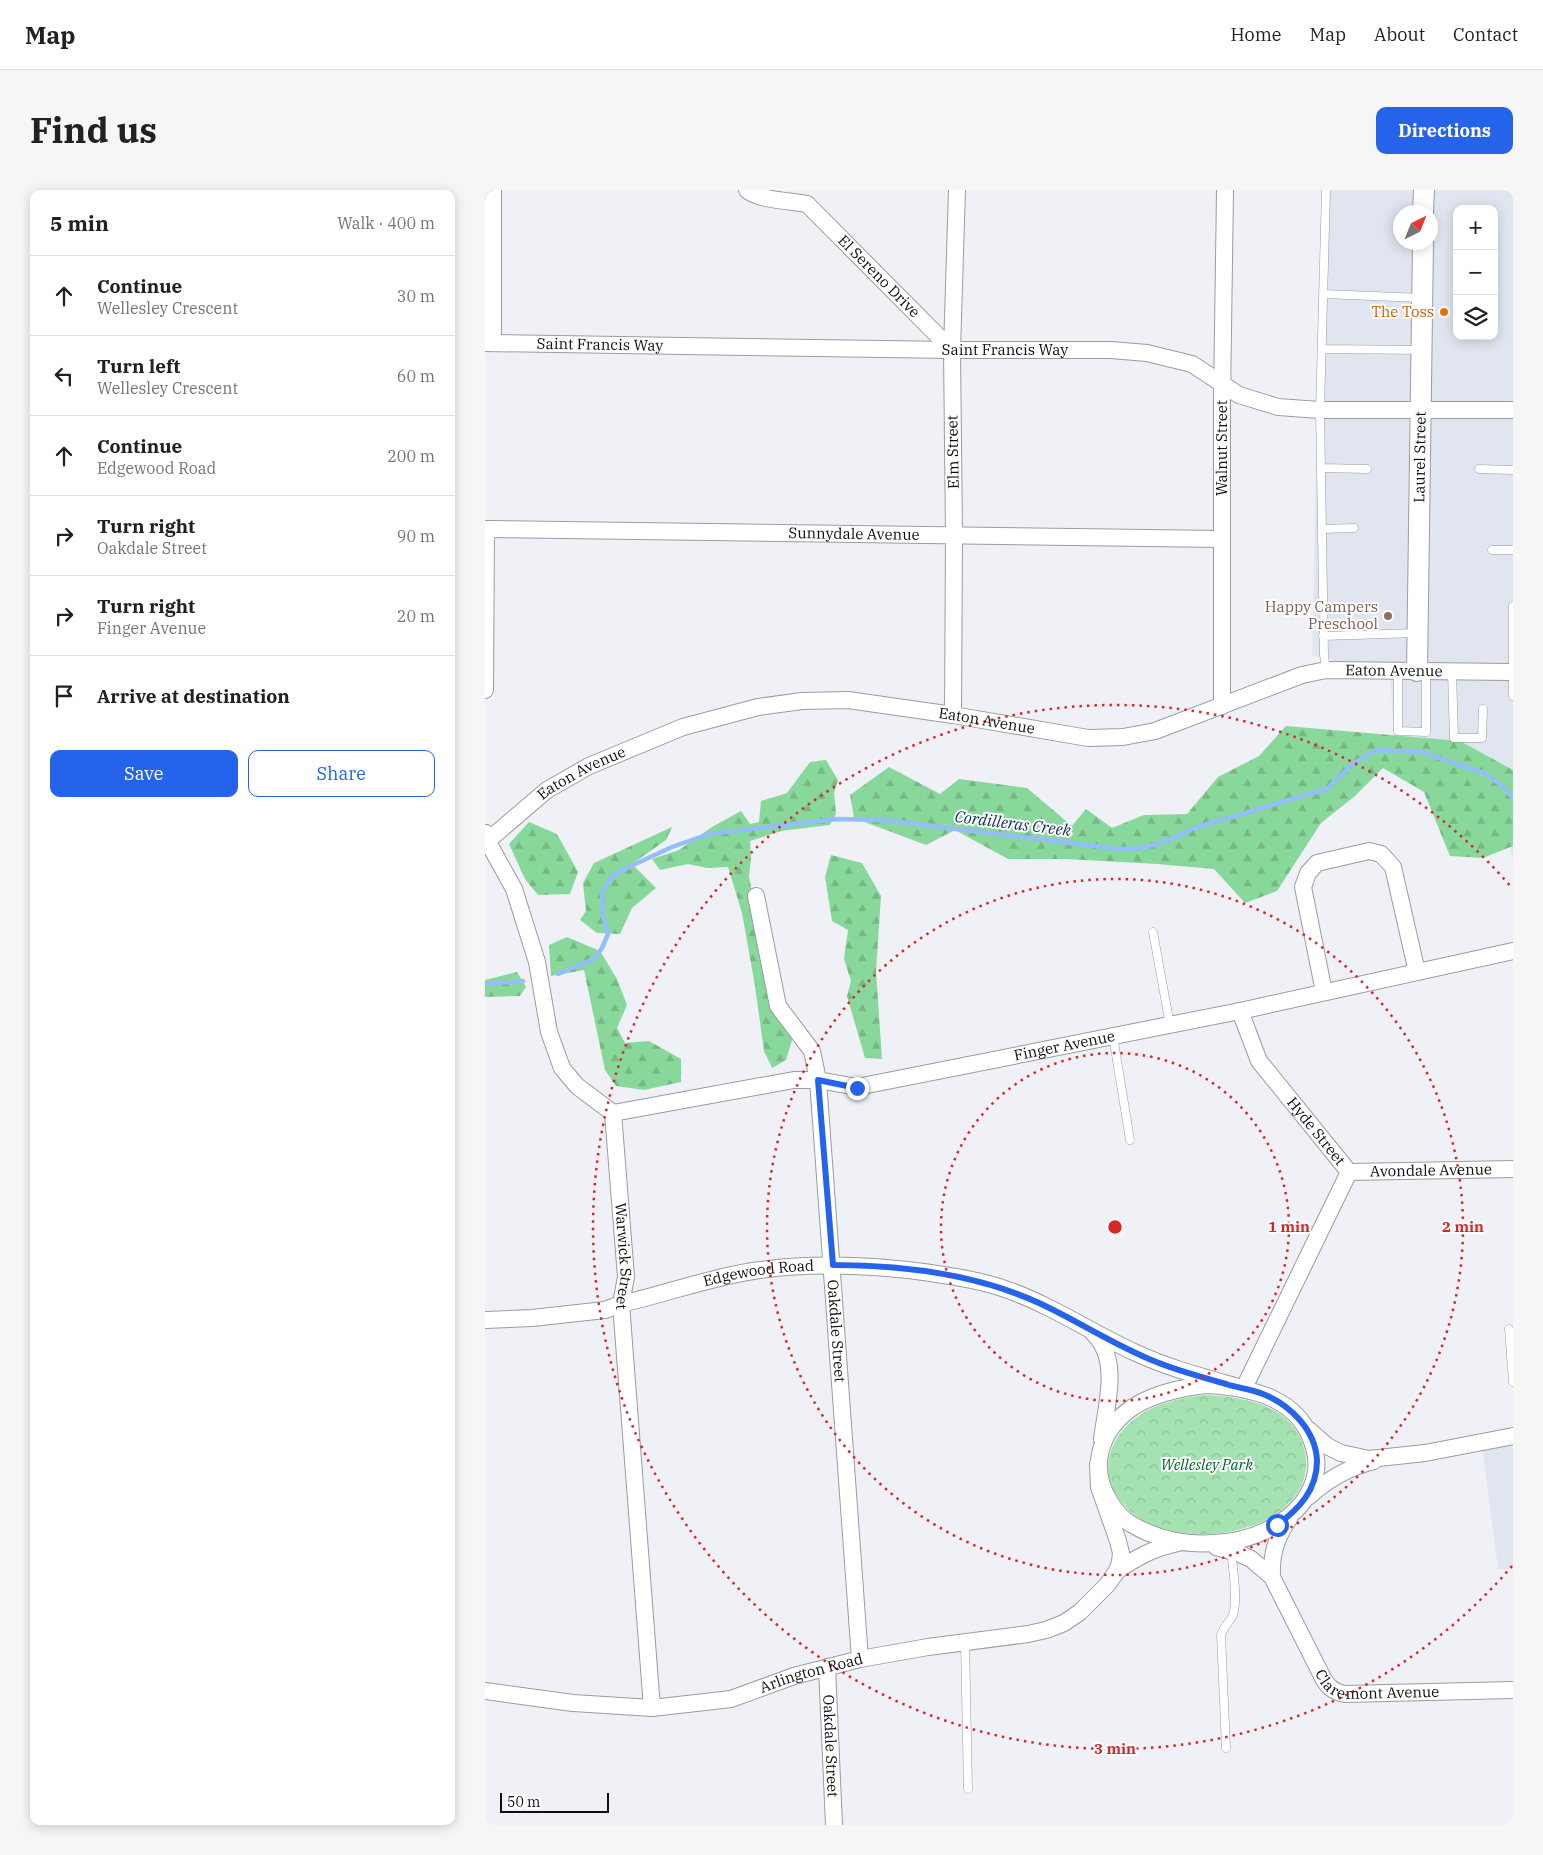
<!DOCTYPE html>
<meta charset="utf-8">
<style>
body{margin:0;font-family:"IBM Plex Serif",serif;background:#f6f6f6;color:#202124}
.controls{position:absolute;right:15px;top:15px;display:grid;overflow:hidden;border-radius:10px;box-shadow:0 2px 12px #0003}
.controls button{width:45px;height:45px;display:grid;place-items:center;padding:0;border:0;border-bottom:1px solid #e0e0e0;background:#fff;color:#202124;font:25px sans-serif}
.compass{position:absolute;left:908px;top:15px;width:45px;height:45px;border-radius:50%;background:#fff;box-shadow:0 2px 12px #0003;rotate:43deg}
.scale{position:absolute;left:15px;bottom:12px;width:109px;box-sizing:border-box;padding-left:5px;border:2px solid #0e0e10;border-top:0;font-size:14px;line-height:18px;white-space:nowrap;color:#0e0e10;-webkit-text-stroke:4px #fff;paint-order:stroke}
.stop{position:absolute;width:15px;height:15px;margin:-11px;border:4px solid #2563eb;border-radius:50%;background:#fff}
.stop.end{background:#2563eb;border-color:#fff;box-shadow:0 1px 5px #0008}
.list{margin:0;padding:0;list-style:none}
h2{display:flex;justify-content:space-between;align-items:center;height:65px;margin:0;padding:0 20px;font-size:21px}
h2 small{font-size:16px;font-weight:400;color:#757577}
.list li{display:grid;grid-template-columns:32px 1fr auto;gap:15px;align-items:center;box-sizing:border-box;height:80px;padding:0 20px;border-top:1px solid #e0e0e0}
.list b{display:block;font-size:19px;white-space:nowrap}
.list p{margin:0;font-size:16px;white-space:nowrap;color:#757577}
.list em{font-size:16px;font-style:normal;color:#757577}
.actions{display:flex;gap:10px;padding:15px 20px}
.actions a{flex:1;padding:11px 0;border:1px solid #2563eb;border-radius:10px;text-align:center;font-size:18px;color:#2563eb}
.actions .main{background:#2563eb;color:#fff}
.icon{flex:none;width:28px;height:28px;fill:none;stroke:currentColor;stroke-width:2;stroke-linecap:round;stroke-linejoin:round}
.map{position:relative;flex:none;width:1028px;height:1635px;overflow:hidden;border-radius:10px}
header{display:flex;align-items:center;gap:30px;box-sizing:border-box;height:70px;padding:0 25px;background:#fff;border-bottom:1px solid #e0e0e0}
header strong{font-size:24px}
nav{display:flex;gap:28px;margin-inline-start:auto;font-size:18px}
.intro{display:flex;align-items:center;justify-content:space-between;box-sizing:border-box;height:120px;padding:0 30px}
h1{margin:0;font-size:35px}
.button{padding:12px 22px;border-radius:10px;background:#2563eb;color:#fff;font-size:18px;font-weight:700}
main{display:flex;gap:30px;padding:0 30px}
aside{flex:1;background:#fff;border-radius:10px;box-shadow:0 2px 12px #0003}
.map>svg:first-child{display:block}
.built{fill:#e0e5f0;fill-rule:evenodd}
.forest{fill:url(#forest-firs)}
.park{fill:url(#park-crowns)}
.lines{fill:none;stroke-linecap:round;stroke-linejoin:round}
.stream{stroke:#93bef7;stroke-width:4.5}
.service-casing{stroke:#9a9ca0;stroke-width:9}
.minor-casing{stroke:#9a9ca0;stroke-width:18}
.tertiary-casing{stroke:#9a9ca0;stroke-width:22}
.service{stroke:#fff;stroke-width:8}
.minor{stroke:#fff;stroke-width:16}
.tertiary{stroke:#fff;stroke-width:20}
.route{stroke:#2563eb;stroke-width:6}
.ring{fill:none;stroke:#d62828;stroke-width:2.5;stroke-dasharray:2.5 5}
.food-dot{fill:#e8710a;stroke:#fff;stroke-width:2}
.education-dot{fill:#8d6e63;stroke:#fff;stroke-width:2}
.labels{text-anchor:middle;stroke-width:4;stroke-linejoin:round;paint-order:stroke}
.street-label{font-size:15px;fill:#0e0e10;stroke:#fff}
.food-label{font-size:15px;fill:#c56008;stroke:#fff;text-anchor:end}
.education-label{font-size:15px;fill:#785e54;stroke:#fff;text-anchor:end}
.park-label{font-size:15px;font-style:italic;fill:#01602a;stroke:#fff}
.water-label{font-size:16px;font-style:italic;fill:#0b305b;stroke:#fff}
.centre{fill:#d62828;stroke:#fff;stroke-width:2.5}
.ring-label{font-size:15px;text-anchor:middle;font-weight:bold;fill:#d62828;stroke:#fff;stroke-width:4;stroke-linejoin:round;paint-order:stroke}
</style>
<header>
<strong>Map</strong>
<nav><a>Home</a><a>Map</a><a>About</a><a>Contact</a></nav>
</header>
<div class="intro"><h1>Find us</h1><a class="button">Directions</a></div>
<main>
<aside>
<h2>5 min<small>Walk · 400 m</small></h2>
<ul class="list">
<li><svg class="icon" aria-label="ahead" viewBox="0 0 24 24"><path d="M12 20V5M6 11l6-6 6 6"/></svg><div><b>Continue</b><p>Wellesley Crescent</p></div><em>30 m</em></li>
<li><svg class="icon" aria-label="left" viewBox="0 0 24 24"><path d="M17 20v-9H6M10 6l-5 5 5 5"/></svg><div><b>Turn left</b><p>Wellesley Crescent</p></div><em>60 m</em></li>
<li><svg class="icon" aria-label="ahead" viewBox="0 0 24 24"><path d="M12 20V5M6 11l6-6 6 6"/></svg><div><b>Continue</b><p>Edgewood Road</p></div><em>200 m</em></li>
<li><svg class="icon" aria-label="right" viewBox="0 0 24 24"><path d="M7 20v-9h11M14 6l5 5-5 5"/></svg><div><b>Turn right</b><p>Oakdale Street</p></div><em>90 m</em></li>
<li><svg class="icon" aria-label="right" viewBox="0 0 24 24"><path d="M7 20v-9h11M14 6l5 5-5 5"/></svg><div><b>Turn right</b><p>Finger Avenue</p></div><em>20 m</em></li>
<li><svg class="icon" aria-label="arrive" viewBox="0 0 24 24"><path d="M6 21V4h12l-3 4 3 4H6"/></svg><div><b>Arrive at destination</b></div></li>
</ul>
<div class="actions"><a class="main">Save</a><a>Share</a></div>
</aside>
<div class="map">
<svg width="1028" height="1635" viewBox="0 0 1028 1635">
<defs>
<pattern id="forest-firs" width="22" height="20" patternUnits="userSpaceOnUse" patternTransform="scale(1.25)"><rect width="22" height="20" fill="#89d89b"/><path d="M5 1l3.5 6h-7zM16 11l3.5 6h-7z" fill="#75b884"/></pattern>
<pattern id="park-crowns" width="20" height="18" patternUnits="userSpaceOnUse" patternTransform="scale(1.25)"><rect width="20" height="18" fill="#a4e2b1"/><path d="M2 6a3 3 0 1 1 6 0M12 15a3 3 0 1 1 6 0" fill="none" stroke="#8cc197"/></pattern>
</defs>
<rect width="100%" height="100%" fill="#eff1f6"/>
<!-- built -->
<path class="built" d="M 837,0 L 1028,0 L 1028,669 L 1008,589 L 910,563 L 905,485 L 827,465 ZM 972,19 L 1009,19 L 1009,146 L 972,146 ZM 916,22 L 946,22 L 946,52 L 916,52 Z
M 1028,1249 L 1028,1379 L 1013,1379 L 997,1255 Z"/>
<!-- forest -->
<path class="forest" d="M 801,536 L 975,551 L 1028,580 L 1028,656 L 998,668 L 965,666 L 939,602 L 898,578 L 870,606 L 836,633 L 792,701 L 760,713 L 729,679 L 672,674 L 580,669 L 523,669 L 470,640 L 441,655 L 369,628 L 365,605 L 404,577 L 455,604 L 474,589 L 542,598 L 587,636 L 601,619 L 627,638 L 659,625 L 702,624 L 733,587 L 774,566 Z
M 341,570 L 353,590 L 349,603 L 351,624 L 345,635 L 296,641 L 265,651 L 266,668 L 264,686 L 281,780 L 309,844 L 301,870 L 287,878 L 279,861 L 270,796 L 257,723 L 243,677 L 222,678 L 203,674 L 175,680 L 167,669 L 194,660 L 227,637 L 256,621 L 265,634 L 274,632 L 276,611 L 302,603 L 325,572 Z
M 44,632 L 72,644 L 93,682 L 85,704 L 53,705 L 40,689 L 24,654 Z
M 187,637 L 181,650 L 147,674 L 171,698 L 147,718 L 135,744 L 112,743 L 95,730 L 101,721 L 98,693 L 109,673 Z
M 346,665 L 377,673 L 396,706 L 391,781 L 397,869 L 380,868 L 362,806 L 366,791 L 359,769 L 363,740 L 347,731 L 340,687 Z
M 82,747 L 115,761 L 132,789 L 142,815 L 132,838 L 140,853 L 164,851 L 196,869 L 196,892 L 159,900 L 131,896 L 120,880 L 99,780 L 66,786 L 64,755 Z
M 32,782 L 41,797 L 35,806 L 0,807 L 0,790 Z"/>
<!-- park -->
<path class="park" d="M 720,1205 C 759,1207 807,1214 819,1258 C 826,1283 816,1305 795,1321 C 756,1351 673,1355 638,1314 C 606,1277 630,1235 669,1217 C 686,1210 703,1207 720,1205 Z"/>
<g class="lines">
<!-- stream -->
<path class="stream" d="M 73,784 L 109,769 L 117,758 L 123,744 L 118,725 L 117,704 L 124,690 L 133,682 L 187,657 L 224,644 L 352,629 L 398,630 L 634,659 L 658,658 L 684,650 L 709,638 L 842,599 L 869,573 L 892,560 L 936,562 L 999,583 L 1019,597 L 1028,608
M 0,794 L 38,791"/>
<!-- service casing -->
<g class="service-casing">
<path id="service" d="M 839,104 L 937,108
M 838,159 L 936,160
M 837,278 L 882,279
M 994,279 L 1028,280
M 837,339 L 869,338
M 1007,360 L 1028,360
M 1028,416 L 1028,506
M 838,446 L 931,443
M 841,480 L 839,465 L 835,220 L 841,0
M 913,481 L 913,541 L 941,542 L 941,481
M 967,482 L 969,548 L 997,548 L 998,519
M 668,742 L 685,835
M 628,846 L 645,950
M 1024,1139 L 1028,1192
M 480,1452 L 483,1599
M 741,1558 L 736,1445 C 739,1435 746,1431 748,1425 C 753,1410 748,1377 746,1361"/>
</g>
<!-- minor casing -->
<g class="minor-casing">
<g id="minor">
<path d="M 8,0 L 8,153"/>
<path d="M 262,0 C 271,10 308,11 322,14"/>
<path id="s1" d="M 322,14 L 467,160"/>
<path id="s2" d="M 0,153 L 467,160 L 626,160 L 662,163 L 707,174 L 754,205 L 793,217 L 835,220 L 1028,220"/>
<path id="s3" d="M 0,339 L 737,349"/>
<path d="M 0,500 L 1,339"/>
<path id="s4" d="M 737,516 L 737,211 L 740,0"/>
<path d="M 468,525 L 469,345 L 467,160 L 472,0"/>
<path id="s5" d="M 1,643 L 3,652 L 29,699 L 52,772 L 64,842 L 77,878 L 92,896 L 128,923 L 141,1087 L 136,1114 L 167,1518"/>
<path id="s6" d="M 0,653 L 62,600 L 104,576 L 198,537 L 273,517 L 317,511 L 363,510 L 468,525 L 603,548 L 638,547 L 670,541 L 817,485 L 841,480 L 1028,482"/>
<path id="s7" d="M 271,706 L 293,816 L 327,861 L 333,890 L 375,1469"/>
<path d="M 839,802 L 818,697 L 823,683 L 832,673 L 884,661 L 896,664 L 908,677 L 932,782"/>
<path id="s8" d="M 755,821 L 774,871 L 864,982 L 759,1198"/>
<path id="s9" d="M 128,923 L 309,890 L 333,890 L 372,897 L 755,821 L 1028,761"/>
<path id="s10" d="M 864,982 L 1028,979"/>
<path id="s11" d="M 0,1130 L 47,1128 L 120,1120 L 136,1114 C 180,1104 223,1088 268,1081 C 327,1072 387,1075 446,1083 C 472,1087 498,1091 523,1100 C 568,1116 607,1143 649,1162 C 683,1178 718,1187 753,1197"/>
<path d="M 608,1143 C 636,1169 621,1216 617,1249"/>
<path d="M 720,1195 C 765,1197 816,1207 829,1258 C 837,1284 824,1311 803,1327 C 781,1344 756,1352 729,1353 C 700,1355 671,1349 646,1334 C 637,1329 630,1320 625,1312 C 603,1277 615,1240 648,1217 C 670,1203 695,1198 720,1195 Z"/>
<path d="M 824,1240 L 842,1256 L 856,1263 L 884,1269 L 940,1263 L 1028,1246"/>
<path d="M 823,1307 C 842,1290 864,1277 889,1271"/>
<path id="s12" d="M 731,1357 L 753,1363 L 766,1369 L 787,1387 L 839,1490 C 845,1499 850,1502 860,1504 L 1028,1500"/>
<path d="M 632,1381 C 652,1367 669,1358 693,1353"/>
<path d="M 787,1387 C 786,1364 791,1348 804,1329"/>
<path id="s13" d="M 342,1477 L 349,1635"/>
<path id="s14" d="M 0,1501 L 88,1513 L 167,1518 L 246,1509 L 309,1486 L 375,1469 L 443,1457 L 543,1444 L 561,1440 L 579,1433 L 595,1422 L 622,1395 L 632,1381 L 635,1372 L 636,1363 L 633,1351 L 614,1297 L 613,1274"/>
</g>
</g>
<!-- tertiary casing -->
<g class="tertiary-casing">
<g id="tertiary">
<path d="M 938,22 L 939,0"/>
<path id="s15" d="M 932,481 L 938,52"/>
</g>
</g>
<!-- service -->
<use href="#service" class="service"/>
<!-- minor -->
<use href="#minor" class="minor"/>
<!-- tertiary -->
<use href="#tertiary" class="tertiary"/>
</g>
<g class="lines">
<!-- route -->
<path class="route" d="M 372,898 L 333,890 L 348,1075 C 417,1075 491,1084 554,1113 C 593,1131 629,1155 669,1171 C 693,1181 717,1187 741,1194 C 753,1198 766,1199 778,1204 C 805,1215 831,1240 832,1271 C 832,1300 814,1319 792,1335"/>
</g>
<!-- distance rings -->
<g class="ring">
<circle cx="630" cy="1037" r="174"/>
<circle cx="630" cy="1037" r="348"/>
<path d="M1027 1376A522 522 0 1 1 1027 698"/>
</g>
<!-- markers -->
<circle class="food-dot" cx="959" cy="122" r="5"/>
<circle class="education-dot" cx="903" cy="426" r="5"/>
<g class="labels">
<!-- street labels -->
<g class="street-label">
<text dy="5" stroke="none"><textPath href="#s1" startOffset="102">El Sereno Drive</textPath></text>
<text dy="5" stroke="none"><textPath href="#s2" startOffset="115">Saint Francis Way</textPath></text>
<text dy="5" stroke="none"><textPath href="#s2" startOffset="520">Saint Francis Way</textPath></text>
<text dy="5" stroke="none"><textPath href="#s4" startOffset="258">Walnut Street</textPath></text>
<text transform="translate(468 262) rotate(-91)" y="5">Elm Street</text>
<text dy="5" stroke="none"><textPath href="#s15" startOffset="214">Laurel Street</textPath></text>
<text dy="5" stroke="none"><textPath href="#s3" startOffset="369">Sunnydale Avenue</textPath></text>
<text dy="5" stroke="none"><textPath href="#s6" startOffset="960">Eaton Avenue</textPath></text>
<text dy="5" stroke="none"><textPath href="#s6" startOffset="540">Eaton Avenue</textPath></text>
<text dy="5" stroke="none"><textPath href="#s6" startOffset="120">Eaton Avenue</textPath></text>
<text dy="5" stroke="none"><textPath href="#s9" startOffset="459">Finger Avenue</textPath></text>
<text dy="5" stroke="none"><textPath href="#s8" startOffset="144">Hyde Street</textPath></text>
<text dy="5" stroke="none"><textPath href="#s10" startOffset="82">Avondale Avenue</textPath></text>
<text dy="5" stroke="none"><textPath href="#s5" startOffset="461">Warwick Street</textPath></text>
<text dy="5" stroke="none"><textPath href="#s11" startOffset="279">Edgewood Road</textPath></text>
<text dy="5" stroke="none"><textPath href="#s7" startOffset="450">Oakdale Street</textPath></text>
<text dy="5" stroke="none"><textPath href="#s14" startOffset="332">Arlington Road</textPath></text>
<text dy="5" stroke="none"><textPath href="#s12" startOffset="235">Claremont Avenue</textPath></text>
<text dy="5" stroke="none"><textPath href="#s13" startOffset="79">Oakdale Street</textPath></text>
</g>
<!-- food labels -->
<g class="food-label">
<text x="949" y="127">The Toss</text>
</g>
<!-- education labels -->
<g class="education-label">
<text x="893" y="422">Happy Campers<tspan x="893" dy="17">Preschool</tspan></text>
</g>
<!-- park labels -->
<g class="park-label">
<text x="722" y="1280">Wellesley Park</text>
</g>
<!-- water labels -->
<g class="water-label">
<text transform="translate(528 633) rotate(7)" y="6">Cordilleras Creek</text>
</g>
</g>
<circle cx="630" cy="1037" r="8" class="centre"/>
<g class="ring-label">
<text x="804" y="1042">1 min</text>
<text x="978" y="1042">2 min</text>
<text x="630" y="1564">3 min</text>
</g>
</svg>
<div class="controls">
<button>+</button>
<button>−</button>
<button><svg class="icon" aria-label="layers" viewBox="0 0 24 24"><path d="M12 4l9 5-9 5-9-5zM3 14l9 5 9-5"/></svg></button>
</div>
<svg class="compass" viewBox="-18 -18 36 36"><path d="M0-13l5 13h-10z" fill="#e53935"/><path d="M0 13l5-13h-10z" fill="#757577"/></svg>
<div class="scale">50 m</div>
<div class="stop" style="left:792px;top:1335px"></div>
<div class="stop end" style="left:372px;top:898px"></div>
</div>
</main>
